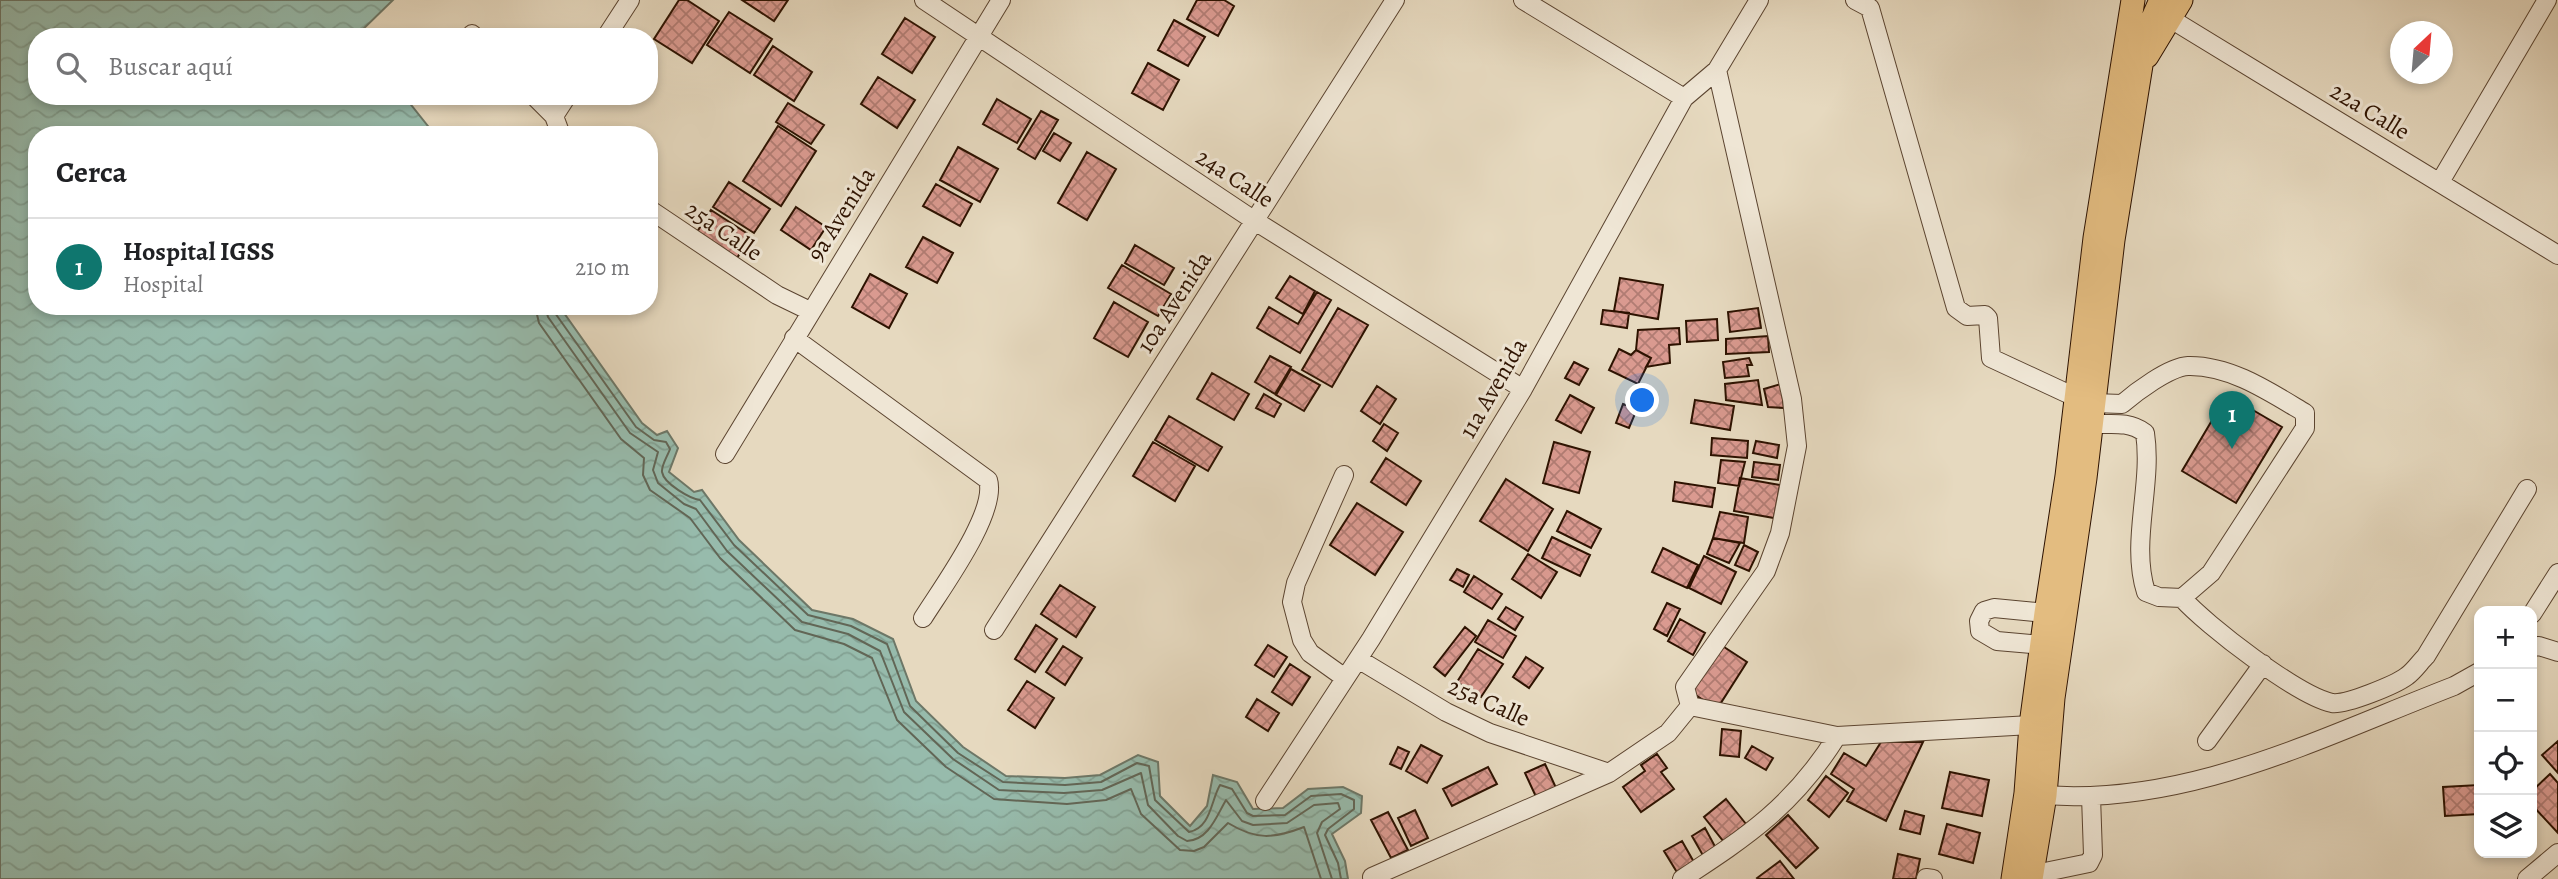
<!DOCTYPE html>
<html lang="es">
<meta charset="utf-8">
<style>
body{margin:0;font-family:Alegreya,serif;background:#f6f6f6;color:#202124}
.controls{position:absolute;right:21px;bottom:21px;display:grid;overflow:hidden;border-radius:14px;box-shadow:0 4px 10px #0003}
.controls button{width:63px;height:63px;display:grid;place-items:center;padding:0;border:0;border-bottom:2px solid #e0e0e0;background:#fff;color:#202124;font:35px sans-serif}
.compass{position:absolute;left:2390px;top:21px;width:63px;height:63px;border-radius:50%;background:#fff;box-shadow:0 4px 10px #0003;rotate:26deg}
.you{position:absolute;left:1643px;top:401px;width:24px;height:24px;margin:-18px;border:5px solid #fff;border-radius:50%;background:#1a73e8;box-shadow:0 0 0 10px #1a73e833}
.badge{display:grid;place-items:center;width:46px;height:46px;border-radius:50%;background:#0f766e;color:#fff;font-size:23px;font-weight:700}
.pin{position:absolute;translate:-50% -58px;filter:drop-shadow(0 2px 4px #0008)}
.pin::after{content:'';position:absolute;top:37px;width:24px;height:21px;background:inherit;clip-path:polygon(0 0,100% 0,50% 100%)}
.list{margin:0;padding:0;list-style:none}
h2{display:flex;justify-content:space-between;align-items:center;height:91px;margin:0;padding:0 28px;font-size:30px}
h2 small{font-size:23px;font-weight:400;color:#757577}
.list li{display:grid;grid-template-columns:46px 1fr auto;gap:21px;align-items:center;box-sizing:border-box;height:98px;padding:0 28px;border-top:2px solid #e0e0e0}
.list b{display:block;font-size:26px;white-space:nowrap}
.list p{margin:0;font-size:23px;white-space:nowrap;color:#757577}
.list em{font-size:23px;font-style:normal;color:#757577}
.icon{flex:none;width:38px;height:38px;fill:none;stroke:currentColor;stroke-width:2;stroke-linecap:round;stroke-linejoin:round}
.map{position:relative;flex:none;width:2558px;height:879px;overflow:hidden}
.search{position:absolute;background:#fff;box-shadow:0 4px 10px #0003;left:28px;top:28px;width:630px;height:77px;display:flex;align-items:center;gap:18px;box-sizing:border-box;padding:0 24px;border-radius:28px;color:#757577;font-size:26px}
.panel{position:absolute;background:#fff;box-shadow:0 4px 10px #0003;left:28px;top:126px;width:630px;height:189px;border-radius:28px}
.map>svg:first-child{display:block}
.water{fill:url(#water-waves);stroke:#6d7767;stroke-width:2}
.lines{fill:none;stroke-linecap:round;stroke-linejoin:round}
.shore{stroke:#626656;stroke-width:2}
.building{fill:url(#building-cross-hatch);stroke:#2d1200;stroke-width:2}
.minor-casing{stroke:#5b4430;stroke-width:20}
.major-casing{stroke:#2d1200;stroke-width:25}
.minor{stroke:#efe6d5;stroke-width:18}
.major{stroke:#e3bc80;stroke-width:23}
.labels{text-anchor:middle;stroke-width:6;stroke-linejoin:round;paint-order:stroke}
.street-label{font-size:24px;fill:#2d1200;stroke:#efe6d5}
</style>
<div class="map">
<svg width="2558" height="879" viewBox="0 0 2558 879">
<defs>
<pattern id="water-waves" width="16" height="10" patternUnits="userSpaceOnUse" patternTransform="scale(1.75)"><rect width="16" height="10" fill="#97bbac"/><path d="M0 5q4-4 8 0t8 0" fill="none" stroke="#82a092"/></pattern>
<pattern id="building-cross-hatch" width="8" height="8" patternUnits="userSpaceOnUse" patternTransform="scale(1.75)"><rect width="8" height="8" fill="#da9a90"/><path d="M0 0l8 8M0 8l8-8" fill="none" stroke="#b17c73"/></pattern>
</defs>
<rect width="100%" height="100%" fill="#e6d9bf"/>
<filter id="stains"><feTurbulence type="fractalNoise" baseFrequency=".00286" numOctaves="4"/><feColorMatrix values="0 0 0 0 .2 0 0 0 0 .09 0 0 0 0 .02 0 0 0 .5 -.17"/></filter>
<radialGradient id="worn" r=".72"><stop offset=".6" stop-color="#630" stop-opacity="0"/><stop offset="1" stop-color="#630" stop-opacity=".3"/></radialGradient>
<!-- water -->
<path class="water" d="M 0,0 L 393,0 L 355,37 L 37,37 L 37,96 L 404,96 L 435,135 L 37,135 L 37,306 L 559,306 L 642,423 L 657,435 L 667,431 L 678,448 L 669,472 L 694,492 L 702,490 L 739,540 L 812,610 L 853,619 L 893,639 L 916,701 L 963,747 L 1006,776 L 1065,778 L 1100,775 L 1138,755 L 1158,762 L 1160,796 L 1190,826 L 1207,806 L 1213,775 L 1237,782 L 1253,809 L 1283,808 L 1308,789 L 1343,787 L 1362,796 L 1361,813 L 1332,834 L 1345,861 L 1348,879 L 0,879 Z"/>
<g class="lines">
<!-- shore -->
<path class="shore" d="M 535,306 L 539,323 L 621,439 L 644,458 L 643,475 L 650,490 L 690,518 L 720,558 L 795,630 L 844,644 L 872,658 L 897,720 L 946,767 L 994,799 L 1067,804 L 1106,800 L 1131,789 L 1141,814 L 1180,850 L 1194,851 L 1204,847 L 1228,823 C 1256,840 1273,839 1304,827 L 1321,879
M 545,306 L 548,317 L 630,433 L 658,452 L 653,470 L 658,483 L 684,504 L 696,509 L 727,551 L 802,622 L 848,634 L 880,651 L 904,712 L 953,759 L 999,790 L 1064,793 L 1102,790 L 1141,773 L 1148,805 L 1178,836 L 1187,841 C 1209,840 1217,815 1226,800 L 1242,821 L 1253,825 L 1287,823 L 1314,805 L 1338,803 L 1340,809 L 1322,822 L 1317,833 L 1332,879
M 554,306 L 555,313 L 636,427 L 654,440 L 666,442 L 670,449 C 668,455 661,466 662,472 C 664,484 691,499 700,500 L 734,545 L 808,615 L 851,626 L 887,644 L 910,706 L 958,753 L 1003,782 L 1065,785 L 1101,782 L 1137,763 L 1149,766 L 1155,800 L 1189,832 C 1211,828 1211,800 1220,785 L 1232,789 L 1247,813 L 1253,816 L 1285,815 L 1311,796 L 1341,794 L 1354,800 L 1354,809 L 1328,829 L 1325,835 L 1338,863 L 1341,879"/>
</g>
<!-- building -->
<path class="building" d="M 679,0 L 687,0 L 719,21 L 692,63 L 654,39 Z
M 742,0 L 788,0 L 774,21 Z
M 1197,0 L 1224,0 L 1234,6 L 1218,36 L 1187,19 Z
M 729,12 L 772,39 L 750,73 L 707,45 Z
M 905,18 L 935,37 L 912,73 L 882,54 Z
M 1174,20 L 1205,37 L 1188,66 L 1158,50 Z
M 773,46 L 812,72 L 794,101 L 754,75 Z
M 1148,63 L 1179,80 L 1163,110 L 1132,93 Z
M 878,77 L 915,100 L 897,128 L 861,104 Z
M 997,99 L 1031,119 L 1017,143 L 983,124 Z
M 788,103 L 824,125 L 811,144 L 776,122 Z
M 1041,111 L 1058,120 L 1035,159 L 1018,149 Z
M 778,126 L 816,151 L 781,206 L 743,181 Z
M 1054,133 L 1071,143 L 1060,161 L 1043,151 Z
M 958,147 L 998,169 L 980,202 L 940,180 Z
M 1087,152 L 1116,169 L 1087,220 L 1058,203 Z
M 729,182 L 770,209 L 754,233 L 713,207 Z
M 936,184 L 972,204 L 960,226 L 923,206 Z
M 796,207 L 826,227 L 811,250 L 781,230 Z
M 711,210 L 751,236 L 737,258 L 697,232 Z
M 923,237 L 953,253 L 937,283 L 906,267 Z
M 1135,245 L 1174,268 L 1164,285 L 1125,263 Z
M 1122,265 L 1171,294 L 1158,316 L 1108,288 Z
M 870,274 L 907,294 L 889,328 L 852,307 Z
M 1290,276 L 1315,291 L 1303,314 L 1276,298 Z
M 1620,278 L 1663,285 L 1658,319 L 1614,311 Z
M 1317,292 L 1331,300 L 1300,353 L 1257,328 L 1269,307 L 1298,324 Z
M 1114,302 L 1148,322 L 1128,357 L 1094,338 Z
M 1338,308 L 1368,325 L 1332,387 L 1302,370 Z
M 1758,308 L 1761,328 L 1730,332 L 1728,312 Z
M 1603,310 L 1629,313 L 1627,328 L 1601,324 Z
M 1717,319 L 1718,340 L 1687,342 L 1686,321 Z
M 1679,328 L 1680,344 L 1669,345 L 1670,363 L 1646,367 L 1651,358 L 1636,350 L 1638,330 Z
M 1768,336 L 1769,352 L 1726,354 L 1726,339 Z
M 1619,349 L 1631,355 L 1636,350 L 1651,358 L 1638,384 L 1609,370 Z
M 1270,356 L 1291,367 L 1275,394 L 1255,382 Z
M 1749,358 L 1752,365 L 1747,365 L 1749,376 L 1725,378 L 1723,362 Z
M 1574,362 L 1588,369 L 1579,385 L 1565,378 Z
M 1291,369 L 1320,385 L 1304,411 L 1276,395 Z
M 1212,373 L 1249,394 L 1234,420 L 1197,399 Z
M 1758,380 L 1762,405 L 1726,400 L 1725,384 Z
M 1781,384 L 1784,408 L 1768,407 L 1764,389 Z
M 1377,386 L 1396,399 L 1380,424 L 1361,411 Z
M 1264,394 L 1281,404 L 1274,417 L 1256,408 Z
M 1570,395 L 1594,408 L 1581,433 L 1556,420 Z
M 2227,395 L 2282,427 L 2236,503 L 2182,471 Z
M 1695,400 L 1734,406 L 1730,430 L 1691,423 Z
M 1623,404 L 1637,409 L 1629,428 L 1616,423 Z
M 1169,416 L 1222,447 L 1208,471 L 1155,440 Z
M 1384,424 L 1398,433 L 1387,451 L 1373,441 Z
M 1712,438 L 1748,441 L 1747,458 L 1711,455 Z
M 1756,441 L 1779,445 L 1777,458 L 1753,453 Z
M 1153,442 L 1195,466 L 1175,501 L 1133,476 Z
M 1554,442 L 1590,452 L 1579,493 L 1543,483 Z
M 1386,458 L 1421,481 L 1406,505 L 1371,482 Z
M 1721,460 L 1745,462 L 1739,486 L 1718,483 Z
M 1754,462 L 1780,465 L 1778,480 L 1752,477 Z
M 1740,478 L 1780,485 L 1774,518 L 1734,511 Z
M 1506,479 L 1553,509 L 1528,551 L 1480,521 Z
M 1675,482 L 1715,488 L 1712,507 L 1673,501 Z
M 1357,503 L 1403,532 L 1375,575 L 1330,545 Z
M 1567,511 L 1601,529 L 1591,548 L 1557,531 Z
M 1720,512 L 1748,517 L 1744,543 L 1713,538 Z
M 1552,537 L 1590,555 L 1580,576 L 1542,558 Z
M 1713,538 L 1740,543 L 1729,563 L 1707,554 Z
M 1744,545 L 1758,552 L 1749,571 L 1735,565 Z
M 1663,548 L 1698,565 L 1687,588 L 1652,572 Z
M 1528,554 L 1557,572 L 1541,598 L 1512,579 Z
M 1704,556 L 1736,572 L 1721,604 L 1689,588 Z
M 1457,569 L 1469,575 L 1463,587 L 1450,580 Z
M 1474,576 L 1502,594 L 1492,609 L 1464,592 Z
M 1060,585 L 1095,607 L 1076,637 L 1041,614 Z
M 1667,603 L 1680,609 L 1667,636 L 1654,629 Z
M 1506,607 L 1523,617 L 1515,630 L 1498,619 Z
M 1680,619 L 1705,633 L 1693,655 L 1668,641 Z
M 1488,620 L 1516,636 L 1503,658 L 1475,642 Z
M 1036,625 L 1057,639 L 1035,672 L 1015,659 Z
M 1465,627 L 1476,636 L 1445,676 L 1434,667 Z
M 1268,645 L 1287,657 L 1274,677 L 1255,665 Z
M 1721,645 L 1747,662 L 1717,709 L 1691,692 Z
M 1063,646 L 1082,658 L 1065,685 L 1046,672 Z
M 1478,649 L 1503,664 L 1481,697 L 1457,682 Z
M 1526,657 L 1543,668 L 1529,688 L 1513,677 Z
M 1290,664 L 1310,677 L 1292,705 L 1272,692 Z
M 1027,681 L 1054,698 L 1035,728 L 1008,710 Z
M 1257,699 L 1279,713 L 1268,731 L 1246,717 Z
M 1722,729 L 1741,731 L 1739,757 L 1720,755 Z
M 2558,741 L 2558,773 L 2542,755 Z
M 1881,742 L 1923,742 L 1886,821 L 1847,801 L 1854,789 L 1831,774 L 1844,753 L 1866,766 Z
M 1421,745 L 1442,756 L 1427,783 L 1406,771 Z
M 1752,746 L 1773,758 L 1766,770 L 1745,758 Z
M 1398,747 L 1409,752 L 1401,769 L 1390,764 Z
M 1657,754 L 1667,768 L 1661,772 L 1674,789 L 1641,812 L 1623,787 L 1645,771 L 1641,765 Z
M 1545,764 L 1557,790 L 1537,799 L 1525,773 Z
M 1488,767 L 1497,784 L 1452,806 L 1443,789 Z
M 1950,772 L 1989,780 L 1982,816 L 1942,808 Z
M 2550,774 L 2558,783 L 2558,833 L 2532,805 L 2532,791 Z
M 1826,776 L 1848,793 L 1829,817 L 1808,800 Z
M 2479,785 L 2479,814 L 2445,816 L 2443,787 Z
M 1726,799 L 1746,824 L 1724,842 L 1704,817 Z
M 1415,810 L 1428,838 L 1411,846 L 1398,818 Z
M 1905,811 L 1924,816 L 1920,834 L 1900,829 Z
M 1388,812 L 1408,850 L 1391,858 L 1371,820 Z
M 1788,815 L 1818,848 L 1796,868 L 1766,835 Z
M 1947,824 L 1980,833 L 1973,863 L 1939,854 Z
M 1705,828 L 1718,852 L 1705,859 L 1692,836 Z
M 1682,841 L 1695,864 L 1678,874 L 1664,851 Z
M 1898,854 L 1920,859 L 1916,879 L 1893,879 Z
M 1780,861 L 1794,879 L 1758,879 L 1757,878 Z"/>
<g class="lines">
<!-- minor casing -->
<g class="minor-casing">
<path id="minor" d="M 924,0 L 1255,221 L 1523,389
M 1523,0 L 1684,98
M 1855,0 L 1870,8 L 1956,308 L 1967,316 L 1985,315 L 1988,318 L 1991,358 L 2075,397 L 2093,403 L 2122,404 C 2136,392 2169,367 2188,366 C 2230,365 2270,392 2305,413 L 2305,428 L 2211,573 L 2182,598 L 2159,597 L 2146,592 C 2130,542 2153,485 2145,433 C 2125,418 2104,427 2081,423
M 2161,13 L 2558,255
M 472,34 L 475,37
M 606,37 L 630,0
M 534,96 L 554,116 L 561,135
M 554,116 L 567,96
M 2440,182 L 2547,0
M 649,209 L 777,295 L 810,311
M 794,338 L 988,480 C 998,512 941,589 923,618
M 725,454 L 1001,0
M 1344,475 L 1296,583 L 1292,602 L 1302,640 L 1310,653 L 1345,678
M 2182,598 C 2206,625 2298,696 2332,703 C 2346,705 2395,685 2407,676 C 2414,671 2420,662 2426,656 L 2527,489
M 2532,614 L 2558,573
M 994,630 L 1395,0
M 2043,645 L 1997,641 L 1980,631 L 1979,621 L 1984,611 L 1994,608 L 2046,613
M 2532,647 L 2539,646 L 2558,652
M 1358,659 L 1446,712 L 1490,733 L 1609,773
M 1690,706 L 1837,736 L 2031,725
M 2207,741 L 2263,664
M 2032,794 C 2181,810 2319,738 2454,686 L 2479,672
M 1265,801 L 1371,639 L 1523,389 L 1684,98 L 1717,70 L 1759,0
M 2020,873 L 2031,875 L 2089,863 L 2093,855 L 2091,796
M 1372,877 L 1609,773 L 1668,733 L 1690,706 L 1685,687 L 1766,571 L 1780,533 L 1797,446 L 1792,399 L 1717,70
M 1926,878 L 1933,879
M 1682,879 C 1748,836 1794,805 1837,736
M 2527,879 L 2558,853"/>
</g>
<!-- major casing -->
<g class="major-casing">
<path id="major" d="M 2147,56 L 2181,0
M 2013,879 L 2026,793 L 2031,725 L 2046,613 L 2067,476 L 2095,238 L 2133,0
M 2031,879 L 2045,795 L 2053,698 L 2085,478 L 2113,240 L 2146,34 L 2161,0"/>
</g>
<!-- minor -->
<use href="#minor" class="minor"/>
<!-- major -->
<use href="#major" class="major"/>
</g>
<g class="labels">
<!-- street labels -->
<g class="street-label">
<text transform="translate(2370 111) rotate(31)" y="8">22a Calle</text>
<text transform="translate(1235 178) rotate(33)" y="8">24a Calle</text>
<text transform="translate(841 214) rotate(-58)" y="8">9a Avenida</text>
<text transform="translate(724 231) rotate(34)" y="8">25a Calle</text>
<text transform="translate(1174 302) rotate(-57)" y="8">10a Avenida</text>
<text transform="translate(1493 388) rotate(-60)" y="8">11a Avenida</text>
<text transform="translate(1489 702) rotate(24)" y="8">25a Calle</text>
</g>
</g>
<rect width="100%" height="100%" filter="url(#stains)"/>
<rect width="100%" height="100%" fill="url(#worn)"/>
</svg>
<div class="controls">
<button>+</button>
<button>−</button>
<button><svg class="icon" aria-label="locate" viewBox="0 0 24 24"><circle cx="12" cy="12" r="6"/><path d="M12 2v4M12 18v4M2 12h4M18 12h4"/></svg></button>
<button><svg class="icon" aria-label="layers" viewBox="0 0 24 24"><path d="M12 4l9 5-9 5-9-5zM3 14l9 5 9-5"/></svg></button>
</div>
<svg class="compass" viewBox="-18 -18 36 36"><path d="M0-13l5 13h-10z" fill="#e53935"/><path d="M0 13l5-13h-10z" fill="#757577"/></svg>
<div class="you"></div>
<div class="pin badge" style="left:2232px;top:449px">1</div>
<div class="search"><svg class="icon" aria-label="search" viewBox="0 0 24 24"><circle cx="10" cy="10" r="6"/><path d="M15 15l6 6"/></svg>Buscar aquí</div>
<section class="panel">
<h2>Cerca<small></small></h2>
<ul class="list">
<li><span class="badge">1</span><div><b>Hospital IGSS</b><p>Hospital</p></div><em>210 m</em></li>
</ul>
</section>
</div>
